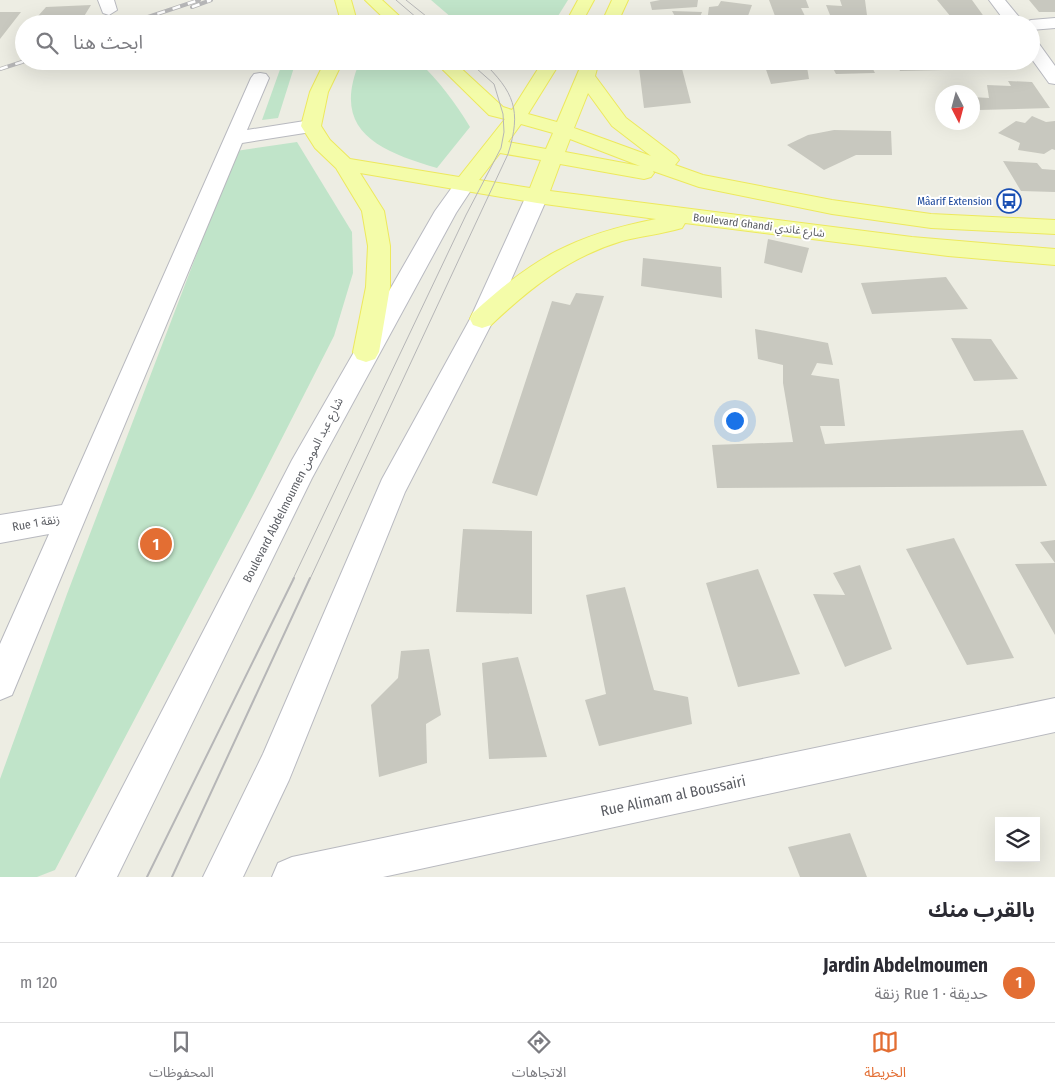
<!DOCTYPE html>
<html lang="ar">
<meta charset="utf-8">
<style>
body{margin:0;font-family:"Fira Sans Condensed","Noto Sans Arabic",sans-serif;background:#f7f7f7;color:#2b2b33;direction:rtl}
.controls{position:absolute;right:15px;bottom:15px;display:grid;overflow:hidden;border-radius:0px;box-shadow:0 5px 20px #0002}
.controls button{width:45px;height:45px;display:grid;place-items:center;padding:0;border:0;border-bottom:1px solid #e1e1e2;background:#fff;color:#2b2b33;font:25px sans-serif}
.compass{position:absolute;left:935px;top:85px;width:45px;height:45px;border-radius:50%;background:#fff;box-shadow:0 5px 20px #0002;rotate:174deg}
.you{position:absolute;left:734px;top:420px;width:18px;height:18px;margin:-12px;border:4px solid #fff;border-radius:50%;background:#1a73e8;box-shadow:0 0 0 8px #1a73e833}
.badge{display:grid;place-items:center;width:32px;height:32px;border-radius:50%;background:#e36e33;color:#fff;font-size:16px;font-weight:700}
.pin{position:absolute;translate:-50% -50%;border:2px solid #fff;box-shadow:0 1px 5px #0006}
.list{margin:0;padding:0;list-style:none}
h2{display:flex;justify-content:space-between;align-items:center;height:65px;margin:0;padding:0 20px;font-size:21px}
h2 small{font-size:16px;font-weight:400;color:#7c7c81}
.list li{display:grid;grid-template-columns:32px 1fr auto;gap:15px;align-items:center;box-sizing:border-box;height:80px;padding:0 20px;border-top:1px solid #e1e1e2}
.list b{display:block;font-size:19px;white-space:nowrap}
.list p{margin:0;font-size:16px;white-space:nowrap;color:#7c7c81}
.list em{font-size:16px;font-style:normal;color:#7c7c81}
.icon{flex:none;width:28px;height:28px;fill:none;stroke:currentColor;stroke-width:2;stroke-linecap:round;stroke-linejoin:round}
.map{position:relative;flex:none;width:1055px;height:877px;overflow:hidden;direction:ltr}
.search{position:absolute;background:#fff;box-shadow:0 5px 20px #0002;left:15px;right:15px;top:15px;height:55px;display:flex;align-items:center;gap:12px;box-sizing:border-box;padding:0 18px;border-radius:28px;color:#7c7c81;font-size:19px}
.sheet{height:145px;background:#fff}
nav{display:flex;justify-content:space-around;align-items:center;box-sizing:border-box;height:70px;border-top:1px solid #e1e1e2;background:#fff;font-size:14px;color:#7c7c81}
nav a{display:grid;justify-items:center;gap:2px}
nav .on{color:#e36e33}
.map>svg:first-child{display:block}
.green{fill:#c0e4c9}
.building{fill:#c8c8bf}
.lines{fill:none;stroke-linecap:round;stroke-linejoin:round}
.street-casing{stroke:#b8b9bf;stroke-width:2}
.secondary-casing{stroke:#b9bac1;stroke-width:2}
.primary-casing{stroke:#ede95d;stroke-width:2}
.street{fill:#fff;fill-rule:evenodd}
.secondary{fill:#fff;fill-rule:evenodd}
.primary{fill:#f4fca9;fill-rule:evenodd}
.tram-far1{stroke:#b6b6b7;stroke-width:1}
.tram{stroke:#b6b6b7;stroke-width:2}
.rail-casing{stroke:#b6b6b7;stroke-width:4}
.rail{stroke:#fff;stroke-width:2.5;stroke-dasharray:8;stroke-linecap:butt}
.labels{text-anchor:middle;stroke-width:4;stroke-linejoin:round;paint-order:stroke}
.far-transit-label{font-size:11px;fill:#164399;stroke:#fff;text-anchor:end}
.far-street-label{font-size:11px;fill:#5b5d63;stroke:#fff}
.street-label{font-size:12px;fill:#5b5d63;stroke:#fff}
.near-street-label{font-size:15px;fill:#5b5d63;stroke:#fff}
</style>
<div class="map">
<svg width="1055" height="877" viewBox="0 0 1055 877">
<rect width="100%" height="100%" fill="#edede3"/>
<!-- green -->
<path class="green" d="M 431,0 L 568,0 L 553,24 L 459,24 Z
M 283,61 L 296,61 L 278,118 L 262,120 Z
M 360,61 L 418,61 C 439,81 455,102 470,127 L 437,168 C 379,151 330,131 360,61 Z
M 297,142 L 352,232 L 353,273 L 334,336 L 253,495 L 55,870 L 37,877 L 0,877 L 0,779 L 67,594 L 236,151 Z"/>
<!-- building -->
<path class="building" d="M 660,0 L 698,0 L 697,7 L 652,10 L 650,2 Z
M 769,0 L 806,0 L 809,8 L 801,8 L 809,24 L 773,24 L 770,18 L 775,16 Z
M 840,0 L 865,0 L 868,23 L 832,20 L 826,5 L 842,6 Z
M 937,0 L 972,0 L 985,18 L 951,17 Z
M 1029,0 L 1055,0 L 1055,12 L 1039,12 Z
M 721,1 L 752,5 L 745,24 L 707,22 L 709,7 L 718,6 Z
M 91,5 L 83,18 L 70,23 L 31,24 L 46,7 Z
M 672,11 L 702,12 L 697,24 L 649,24 L 648,21 L 677,20 Z
M 0,12 L 21,12 L 0,39 Z
M 763,61 L 806,61 L 809,79 L 771,84 Z
M 829,61 L 869,61 L 875,73 L 836,74 Z
M 895,61 L 940,61 L 945,70 L 900,71 Z
M 965,61 L 1022,61 L 1022,63 L 969,65 Z
M 681,65 L 691,103 L 644,108 L 639,68 Z
M 1008,81 L 1032,82 L 1050,108 L 979,110 L 972,101 L 972,97 L 989,98 L 987,85 L 1011,86 Z
M 1032,116 L 1046,122 L 1055,121 L 1055,150 L 1052,149 L 1044,154 L 1018,150 L 1020,143 L 998,133 L 1016,121 L 1025,123 Z
M 834,130 L 891,131 L 892,155 L 856,155 L 824,170 L 787,145 L 808,135 Z
M 1003,161 L 1037,163 L 1042,169 L 1055,170 L 1055,192 L 1021,191 Z
M 768,239 L 809,248 L 802,273 L 764,263 Z
M 643,258 L 721,267 L 722,298 L 641,286 Z
M 946,277 L 968,309 L 872,314 L 861,283 Z
M 576,293 L 604,296 L 537,496 L 492,483 L 552,301 L 570,305 Z
M 755,329 L 828,343 L 833,365 L 817,363 L 811,375 L 839,379 L 845,426 L 820,426 L 825,444 L 1023,430 L 1047,486 L 717,488 L 712,445 L 793,442 L 783,383 L 783,365 L 758,359 Z
M 951,338 L 991,339 L 1018,379 L 974,381 Z
M 463,529 L 532,531 L 532,614 L 456,612 Z
M 954,538 L 1014,658 L 967,665 L 906,549 Z
M 1055,540 L 1055,635 L 1015,564 L 1055,563 L 1040,542 Z
M 860,565 L 892,649 L 845,667 L 813,594 L 845,595 L 833,573 Z
M 758,569 L 800,674 L 738,687 L 706,583 Z
M 625,587 L 654,690 L 688,697 L 692,724 L 599,746 L 585,700 L 606,694 L 586,595 Z
M 429,649 L 441,715 L 426,724 L 427,763 L 379,777 L 371,705 L 398,678 L 401,651 Z
M 518,657 L 547,757 L 489,759 L 482,663 Z
M 850,833 L 867,877 L 800,877 L 788,847 Z"/>
<g class="lines">
<!-- street casing -->
<g class="street-casing">
<path id="street" d="M 98,0 L 114,0 L 117,10 L 109,15 L 103,13 Z
M 989,0 L 1005,0 L 1024,23 L 1031,20 L 1055,18 L 1055,28 L 1031,30 L 1031,24 L 1007,24 Z
M 1031,40 L 1037,41 L 1055,66 L 1055,84 L 1049,83 L 1031,58 Z
M 260,73 L 266,74 L 269,78 L 247,130 L 311,120 L 318,122 L 321,126 L 318,130 L 311,132 L 242,143 L 12,695 L 0,700 L 0,644 L 49,534 L 0,543 L 0,515 L 62,505 L 251,78 L 254,74 Z
M 1055,698 L 1055,732 L 383,877 L 272,877 L 278,863 L 292,857 Z"/>
</g>
<!-- secondary casing -->
<g class="secondary-casing">
<path id="secondary" d="M 465,177 L 472,179 L 475,184 L 456,213 L 312,478 L 117,877 L 76,877 L 292,460 L 435,211 L 458,179 Z
M 537,189 L 544,191 L 548,196 L 494,319 L 405,492 L 289,780 L 243,877 L 203,877 L 263,754 L 382,479 L 470,319 L 526,196 L 530,191 Z"/>
</g>
<!-- primary casing -->
<g class="primary-casing">
<path id="primary" d="M 335,0 L 351,0 L 356,18 L 355,24 L 339,24 L 340,18 Z
M 365,0 L 382,0 L 408,24 L 390,24 Z
M 578,0 L 594,0 L 581,24 L 565,24 Z
M 612,0 L 628,0 L 617,24 L 601,24 Z
M 325,61 L 343,61 L 328,92 L 321,126 L 330,140 L 350,159 L 459,177 L 505,119 L 489,115 L 434,61 L 453,61 L 503,107 L 512,110 L 543,61 L 561,61 L 528,114 L 557,122 L 582,63 L 599,61 L 595,76 L 626,118 L 676,156 L 679,160 L 675,165 L 703,175 L 832,200 L 931,214 L 1055,220 L 1055,234 L 931,228 L 832,214 L 699,187 L 653,171 L 654,173 L 651,177 L 644,179 L 560,164 L 550,191 L 912,237 L 1055,249 L 1055,265 L 948,256 L 685,223 L 682,228 C 662,234 641,236 622,241 C 569,257 530,288 491,325 L 482,328 L 473,325 L 470,319 L 473,313 C 534,257 575,235 656,219 L 537,203 L 360,173 L 384,211 L 390,246 L 390,287 L 379,352 L 375,359 L 366,362 L 357,359 L 353,352 L 366,287 L 368,246 L 362,211 L 336,168 L 315,148 L 301,126 L 310,92 ZM 588,93 L 612,126 L 651,156 L 574,128 ZM 521,124 L 553,133 L 546,149 L 508,142 ZM 570,139 L 640,166 L 565,152 ZM 500,153 L 541,160 L 530,188 L 479,180 Z"/>
</g>
<!-- street -->
<use href="#street" class="street"/>
<!-- secondary -->
<use href="#secondary" class="secondary"/>
<!-- primary -->
<use href="#primary" class="primary"/>
<!-- tram-far1 -->
<path class="tram-far1" d="M 396,0 L 424,24
M 406,0 L 436,24
M 293,579 L 466,215 L 501,148 L 504,132 L 503,114 L 494,84 L 468,61
M 310,579 L 508,154 C 522,110 514,92 482,61"/>
<!-- tram -->
<path class="tram" d="M 147,877 L 294,578
M 172,877 L 310,578"/>
<!-- rail casing -->
<g class="rail-casing">
<path id="rail" d="M 192,7 L 211,0
M 127,24 L 199,0
M 0,69 L 25,61"/>
</g>
<!-- rail -->
<use href="#rail" class="rail"/>
</g>
<!-- icons -->
<defs>
<g id="bus-ring" transform="scale(1.25)"><circle r="9.5" fill="#fff" stroke="#1a4fb4" stroke-width="1.5"/><path d="M-5-6H5V4H4V6H2V4H-2V6H-4V4H-5ZM-3.5-4V0h7V-4ZM-3.5 1.2v1.5H-2V1.2ZM2 1.2v1.5H3.5V1.2Z" fill="#1a4fb4"/></g>
</defs>
<g fill-rule="evenodd">
<use href="#bus-ring" x="1009" y="201"/>
</g>
<g class="labels">
<!-- far-transit labels -->
<g class="far-transit-label">
<text x="992" y="205">Mâarif Extension</text>
</g>
<!-- far-street labels -->
<g class="far-street-label">
<text transform="translate(759 225) rotate(7)" y="4">Boulevard Ghandi شارع غاندي</text>
</g>
<!-- street labels -->
<g class="street-label">
<text transform="translate(293 490) rotate(-63)" y="4">Boulevard Abdelmoumen شارع عبد المومن</text>
<text transform="translate(36 523) rotate(-10)" y="4">Rue 1 زنقة</text>
</g>
<!-- near-street labels -->
<g class="near-street-label">
<text transform="translate(673 796) rotate(-12)" y="5">Rue Alimam al Boussairi</text>
</g>
</g>
</svg>
<div class="controls">
<button><svg class="icon" aria-label="layers" viewBox="0 0 24 24"><path d="M12 4l9 5-9 5-9-5zM3 14l9 5 9-5"/></svg></button>
</div>
<svg class="compass" viewBox="-18 -18 36 36"><path d="M0-13l5 13h-10z" fill="#e53935"/><path d="M0 13l5-13h-10z" fill="#7c7c81"/></svg>
<div class="you"></div>
<div class="pin badge" style="left:156px;top:544px">1</div>
<div class="search"><svg class="icon" aria-label="search" viewBox="0 0 24 24"><circle cx="10" cy="10" r="6"/><path d="M15 15l6 6"/></svg>ابحث هنا</div>
</div>
<section class="sheet">
<h2>بالقرب منك<small></small></h2>
<ul class="list">
<li><span class="badge">1</span><div><b>Jardin Abdelmoumen</b><p>حديقة · Rue 1 زنقة</p></div><em>120 m</em></li>
</ul>
</section>
<nav>
<a class="on"><svg class="icon" aria-label="map" viewBox="0 0 24 24"><path d="M3 6l6-2 6 2 6-2v14l-6 2-6-2-6 2zM9 4v14M15 6v14"/></svg>الخريطة</a>
<a><svg class="icon" aria-label="directions" viewBox="0 0 24 24"><path d="M12 3l9 9-9 9-9-9zM9 14v-3h6M13 9l2 2-2 2"/></svg>الاتجاهات</a>
<a><svg class="icon" aria-label="saved" viewBox="0 0 24 24"><path d="M7 4h10v16l-5-4-5 4z"/></svg>المحفوظات</a>
</nav>
